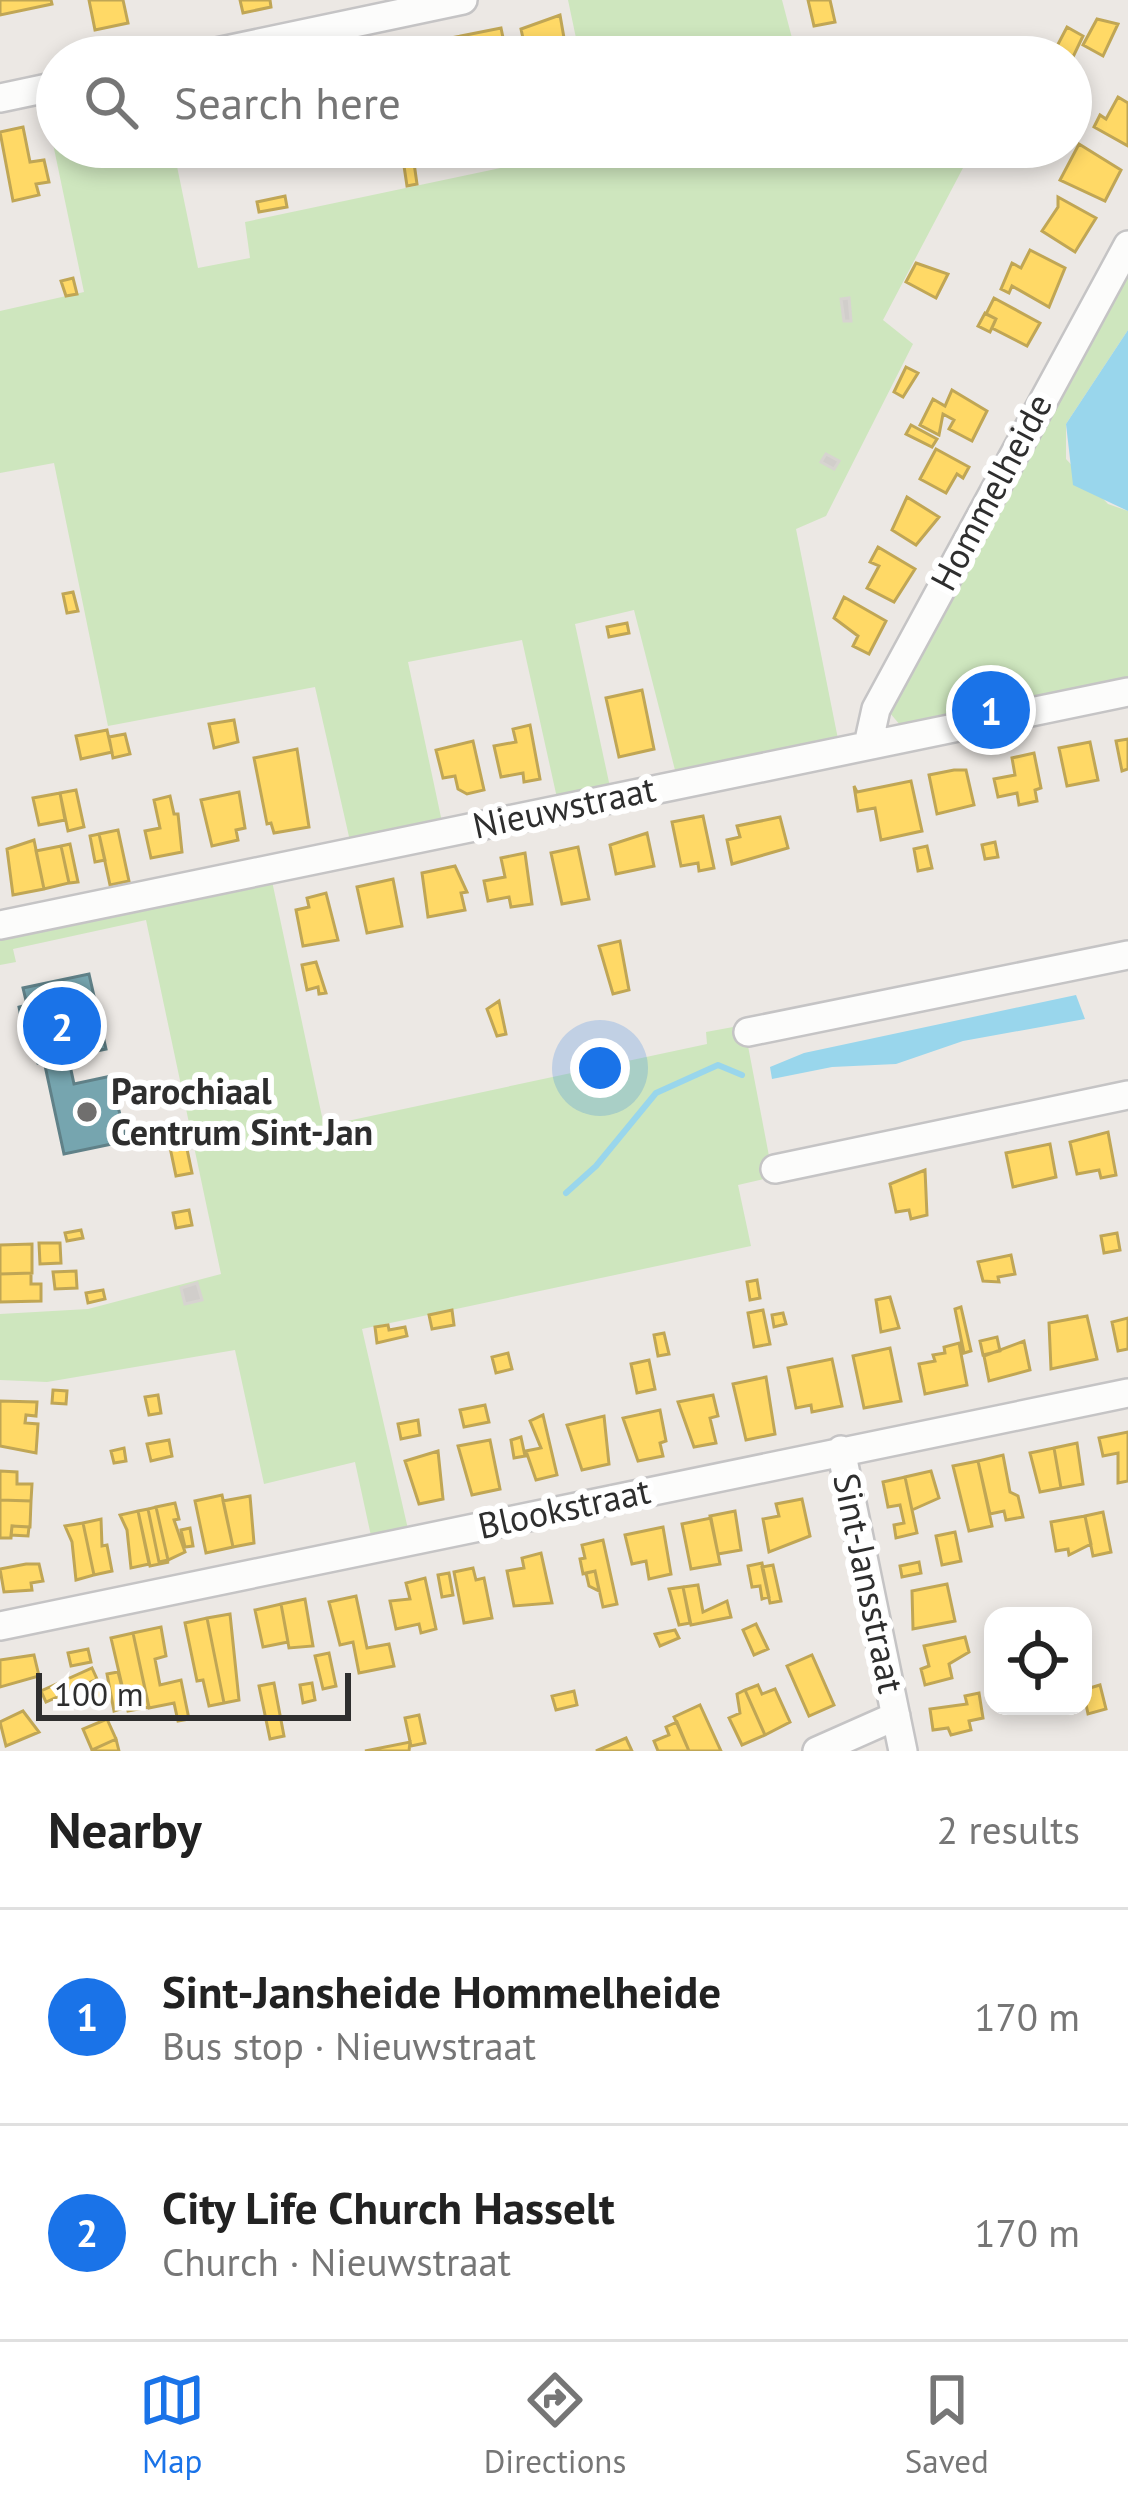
<!DOCTYPE html>
<meta charset="utf-8">
<style>
body{margin:0;font-family:"PT Sans",sans-serif;background:#f2f2f2;color:#222}
.controls{position:absolute;right:36px;bottom:36px;display:grid;overflow:hidden;border-radius:24px;box-shadow:0 6px 18px #0003}
.controls button{width:108px;height:108px;display:grid;place-items:center;padding:0;border:0;border-bottom:3px solid #e0e0e0;background:#fff;color:#222;font:60px sans-serif}
.scale{position:absolute;left:36px;bottom:30px;width:315px;box-sizing:border-box;padding-left:12px;border:6px solid #2e2e2e;border-top:0;font-size:33px;line-height:42px;white-space:nowrap;color:#2e2e2e;-webkit-text-stroke:9px #fff;paint-order:stroke}
.you{position:absolute;left:600px;top:1068px;width:42px;height:42px;margin:-30px;border:9px solid #fff;border-radius:50%;background:#1a73e8;box-shadow:0 0 0 18px #1a73e833}
.badge{display:grid;place-items:center;width:78px;height:78px;border-radius:50%;background:#1a73e8;color:#fff;font-size:39px;font-weight:700}
.pin{position:absolute;translate:-50% -50%;border:6px solid #fff;box-shadow:0 3px 12px #0006}
.list{margin:0;padding:0;list-style:none}
h2{display:flex;justify-content:space-between;align-items:center;height:156px;margin:0;padding:0 48px;font-size:51px}
h2 small{font-size:39px;font-weight:400;color:#767676}
.list li{display:grid;grid-template-columns:78px 1fr auto;gap:36px;align-items:center;box-sizing:border-box;height:216px;padding:0 48px;border-top:3px solid #e0e0e0}
.list b{display:block;font-size:45px;white-space:nowrap}
.list p{margin:0;font-size:39px;white-space:nowrap;color:#767676}
.list em{font-size:39px;font-style:normal;color:#767676}
.icon{flex:none;width:66px;height:66px;fill:none;stroke:currentColor;stroke-width:2;stroke-linecap:round;stroke-linejoin:round}
.map{position:relative;flex:none;width:1128px;height:1751px;overflow:hidden}
.search{position:absolute;background:#fff;box-shadow:0 6px 18px #0003;left:36px;right:36px;top:36px;height:132px;display:flex;align-items:center;gap:30px;box-sizing:border-box;padding:0 42px;border-radius:66px;color:#767676;font-size:45px}
.sheet{height:588px;background:#fff}
nav{display:flex;justify-content:space-around;align-items:center;box-sizing:border-box;height:168px;border-top:3px solid #e0e0e0;background:#fff;font-size:33px;color:#767676}
nav a{display:grid;justify-items:center;gap:6px}
nav .on{color:#1a73e8}
.map>svg:first-child{display:block}
.green{fill:#cee6be}
.water{fill:#99d6ec}
.homes{fill:#ffd966;stroke:#c0a655;stroke-width:3}
.public{fill:#76a5af;stroke:#608188;stroke-width:3}
.lines{fill:none;stroke-linecap:round;stroke-linejoin:round}
.stream{stroke:#99d6ec;stroke-width:6}
.building{fill:#d1cecb;stroke:#d7d4d0;stroke-width:3}
.minor-casing{stroke:#c5c4c5;stroke-width:32}
.minor{stroke:#fcfcfb;stroke-width:27}
.poi-dot{fill:#706f6e;stroke:#fff;stroke-width:4.5}
.labels{text-anchor:middle;stroke-width:12;stroke-linejoin:round;paint-order:stroke}
.street-label{font-size:36px;fill:#2e2e2e;stroke:#fff}
.poi-label{font-size:36px;font-weight:bold;fill:#2e2e2e;stroke:#fff;text-anchor:start}
</style>
<div class="map">
<svg width="1128" height="1751" viewBox="0 0 1128 1751">
<rect width="100%" height="100%" fill="#ece8e4"/>
<!-- green -->
<path class="green" d="M 568,0 L 782,0 L 797,57 L 580,57 Z
M 57,93 L 57,147 L 173,147 L 198,268 L 250,258 L 245,222 L 600,147 L 974,147 L 883,320 L 913,344 L 826,516 L 796,529 L 838,739 L 676,774 L 634,610 L 575,624 L 610,787 L 557,798 L 522,640 L 408,662 L 442,822 L 350,841 L 315,687 L 108,726 L 54,463 L 0,473 L 0,311 L 84,292 L 43,96 Z
M 1128,263 L 1128,330 L 1066,424 L 1066,459 L 1108,504 L 1128,511 L 1128,680 L 901,726 L 889,712 Z
M 272,881 L 324,1126 L 707,1044 L 706,1032 L 744,1025 L 773,1177 L 738,1185 L 751,1246 L 362,1329 L 408,1529 L 371,1536 L 355,1462 L 264,1484 L 235,1350 L 47,1382 L 0,1380 L 0,1314 L 88,1309 L 221,1274 L 146,920 L 13,949 L 16,962 L 0,965 L 0,937 Z"/>
<!-- water -->
<path class="water" d="M 1128,330 L 1128,511 L 1073,485 L 1066,424 Z
M 1076,995 L 1085,1019 L 963,1041 L 896,1064 L 832,1067 L 772,1079 L 770,1067 L 804,1053 Z"/>
<!-- homes -->
<path class="homes" d="M 0,0 L 51,0 L 52,4 L 0,15 Z
M 89,0 L 123,0 L 128,23 L 95,30 Z
M 240,0 L 270,0 L 271,7 L 243,13 Z
M 808,0 L 830,0 L 835,22 L 814,26 Z
M 560,15 L 567,55 L 527,57 L 521,29 Z
M 1097,19 L 1118,24 L 1103,56 L 1083,45 Z
M 1067,27 L 1083,36 L 1073,57 L 1056,48 Z
M 501,28 L 507,57 L 466,57 L 461,36 Z
M 461,36 L 466,57 L 455,57 L 451,38 Z
M 442,48 L 444,57 L 413,57 Z
M 1118,97 L 1128,103 L 1128,146 L 1094,127 L 1100,115 L 1106,119 Z
M 23,127 L 30,162 L 44,160 L 49,182 L 36,184 L 39,195 L 13,201 L 0,132 Z
M 1079,144 L 1121,170 L 1105,201 L 1060,180 Z
M 534,147 L 537,158 L 524,160 L 521,149 Z
M 414,163 L 417,184 L 407,186 L 404,166 Z
M 285,196 L 287,207 L 259,212 L 257,202 Z
M 1058,197 L 1096,218 L 1075,252 L 1042,231 L 1058,207 Z
M 1030,250 L 1065,268 L 1049,307 L 1012,286 L 1009,293 L 1001,289 L 1012,263 L 1021,268 Z
M 916,263 L 948,274 L 936,298 L 906,282 Z
M 73,278 L 77,294 L 66,296 L 61,281 Z
M 994,298 L 1040,323 L 1027,346 L 992,328 L 996,319 L 986,314 Z
M 985,313 L 996,319 L 990,332 L 978,326 Z
M 906,367 L 918,373 L 903,397 L 894,392 Z
M 952,390 L 987,411 L 972,441 L 949,429 L 954,420 L 943,414 L 939,435 L 920,425 L 933,399 L 945,406 Z
M 911,425 L 937,439 L 932,447 L 906,434 Z
M 936,449 L 969,467 L 963,478 L 957,474 L 946,493 L 920,479 Z
M 907,497 L 939,517 L 916,545 L 892,530 Z
M 878,547 L 915,569 L 894,602 L 867,588 L 879,566 L 870,562 Z
M 73,592 L 78,611 L 67,613 L 63,594 Z
M 844,597 L 886,621 L 869,654 L 853,646 L 858,636 L 834,618 Z
M 627,623 L 629,633 L 609,637 L 607,627 Z
M 642,690 L 654,749 L 619,757 L 606,698 Z
M 234,720 L 238,742 L 214,748 L 209,724 Z
M 530,725 L 540,779 L 524,782 L 523,773 L 501,777 L 494,746 L 516,742 L 513,729 Z
M 107,730 L 112,752 L 81,759 L 76,736 Z
M 125,734 L 130,754 L 113,758 L 109,737 Z
M 1128,739 L 1128,769 L 1122,771 L 1116,741 Z
M 473,741 L 484,790 L 467,794 L 458,789 L 455,776 L 443,778 L 436,750 Z
M 1090,742 L 1098,780 L 1067,786 L 1059,748 Z
M 297,749 L 309,827 L 274,833 L 271,823 L 267,824 L 254,758 Z
M 1034,753 L 1041,788 L 1035,790 L 1037,801 L 1019,805 L 1017,793 L 998,797 L 994,779 L 1015,775 L 1012,758 Z
M 954,770 L 966,770 L 974,805 L 937,814 L 929,775 Z
M 911,781 L 922,831 L 881,840 L 875,808 L 858,811 L 854,786 L 857,792 Z
M 76,790 L 84,827 L 68,831 L 60,793 Z
M 239,792 L 245,828 L 236,830 L 238,840 L 212,846 L 201,800 Z
M 60,793 L 65,820 L 39,825 L 33,798 Z
M 170,796 L 174,814 L 178,814 L 182,852 L 151,858 L 145,831 L 160,828 L 154,800 Z
M 703,816 L 714,868 L 699,871 L 698,863 L 681,866 L 672,822 Z
M 780,817 L 788,848 L 732,864 L 727,840 L 740,837 L 737,826 Z
M 118,830 L 129,881 L 110,885 L 99,834 Z
M 647,833 L 654,866 L 616,874 L 610,845 Z
M 99,834 L 105,860 L 95,862 L 90,836 Z
M 34,840 L 44,889 L 13,895 L 7,849 Z
M 995,842 L 998,857 L 985,859 L 982,845 Z
M 70,844 L 78,882 L 69,883 L 61,846 Z
M 61,846 L 69,883 L 44,889 L 36,851 Z
M 927,846 L 932,868 L 918,871 L 914,849 Z
M 578,847 L 589,899 L 562,904 L 551,853 Z
M 525,853 L 532,904 L 511,907 L 509,897 L 488,901 L 484,881 L 505,877 L 501,858 Z
M 455,866 L 467,892 L 461,893 L 465,910 L 428,917 L 422,873 Z
M 393,879 L 402,926 L 367,933 L 357,887 Z
M 326,893 L 338,940 L 303,946 L 296,910 L 309,907 L 307,898 Z
M 620,941 L 629,990 L 613,994 L 599,946 Z
M 316,962 L 326,993 L 319,994 L 318,987 L 307,990 L 302,965 Z
M 499,1001 L 506,1034 L 497,1036 L 487,1009 Z
M 183,1130 L 192,1173 L 176,1176 L 167,1133 Z
M 1108,1132 L 1116,1175 L 1101,1178 L 1099,1170 L 1077,1174 L 1070,1142 Z
M 1050,1144 L 1056,1177 L 1013,1187 L 1006,1153 Z
M 925,1170 L 927,1215 L 911,1219 L 909,1210 L 896,1212 L 890,1184 Z
M 189,1210 L 192,1225 L 176,1228 L 173,1213 Z
M 81,1230 L 83,1238 L 67,1241 L 65,1233 Z
M 1117,1233 L 1120,1250 L 1104,1253 L 1101,1236 Z
M 39,1243 L 60,1243 L 61,1263 L 40,1264 Z
M 32,1244 L 32,1273 L 0,1274 L 0,1245 Z
M 1011,1255 L 1015,1274 L 998,1277 L 999,1282 L 983,1281 L 978,1262 Z
M 76,1271 L 77,1288 L 55,1289 L 53,1272 Z
M 31,1273 L 31,1284 L 41,1284 L 41,1301 L 0,1302 L 0,1274 Z
M 757,1280 L 760,1298 L 750,1300 L 747,1282 Z
M 103,1290 L 105,1299 L 88,1303 L 86,1293 Z
M 890,1297 L 899,1328 L 881,1332 L 876,1300 Z
M 961,1307 L 971,1351 L 964,1353 L 955,1309 Z
M 452,1310 L 454,1325 L 432,1329 L 429,1315 Z
M 763,1310 L 770,1344 L 754,1347 L 748,1313 Z
M 783,1313 L 786,1324 L 774,1327 L 772,1315 Z
M 1087,1316 L 1097,1359 L 1051,1369 L 1049,1323 Z
M 1128,1318 L 1128,1349 L 1118,1351 L 1112,1322 Z
M 388,1325 L 389,1330 L 405,1327 L 407,1336 L 377,1343 L 375,1327 Z
M 664,1333 L 669,1354 L 658,1356 L 654,1335 Z
M 997,1337 L 1000,1351 L 983,1355 L 980,1341 Z
M 1024,1341 L 1030,1370 L 989,1381 L 984,1356 Z
M 959,1343 L 967,1385 L 925,1394 L 919,1364 L 935,1361 L 933,1355 L 945,1353 L 944,1347 Z
M 890,1348 L 901,1401 L 864,1408 L 853,1356 Z
M 508,1353 L 512,1369 L 496,1373 L 492,1357 Z
M 832,1359 L 842,1406 L 812,1412 L 811,1405 L 796,1408 L 788,1368 Z
M 649,1360 L 655,1389 L 637,1393 L 631,1364 Z
M 766,1377 L 775,1434 L 746,1440 L 733,1384 Z
M 53,1390 L 67,1391 L 66,1404 L 52,1403 Z
M 158,1395 L 161,1413 L 149,1415 L 145,1397 Z
M 713,1395 L 718,1416 L 710,1418 L 716,1443 L 694,1447 L 678,1402 Z
M 0,1401 L 37,1402 L 36,1416 L 26,1415 L 25,1423 L 38,1424 L 36,1453 L 0,1446 Z
M 485,1405 L 489,1422 L 464,1427 L 460,1410 Z
M 660,1410 L 666,1441 L 660,1443 L 663,1456 L 638,1461 L 623,1418 Z
M 543,1415 L 557,1475 L 536,1480 L 526,1451 L 541,1448 L 530,1421 Z
M 604,1416 L 609,1464 L 582,1470 L 567,1425 Z
M 418,1420 L 420,1435 L 401,1439 L 398,1424 Z
M 1128,1432 L 1128,1481 L 1118,1483 L 1118,1453 L 1103,1456 L 1099,1438 Z
M 521,1437 L 525,1456 L 514,1458 L 511,1440 Z
M 169,1440 L 172,1456 L 151,1461 L 147,1444 Z
M 490,1440 L 500,1489 L 472,1495 L 458,1446 Z
M 1077,1443 L 1083,1484 L 1061,1488 L 1054,1448 Z
M 124,1448 L 126,1461 L 114,1463 L 111,1451 Z
M 1054,1448 L 1061,1488 L 1040,1492 L 1030,1453 Z
M 438,1451 L 443,1499 L 419,1504 L 405,1461 Z
M 1003,1455 L 1010,1492 L 1018,1496 L 1023,1517 L 1006,1520 L 1004,1511 L 990,1514 L 978,1461 Z
M 978,1461 L 992,1526 L 969,1531 L 953,1466 Z
M 0,1471 L 17,1472 L 17,1484 L 32,1484 L 31,1501 L 0,1500 Z
M 931,1471 L 939,1498 L 912,1510 L 905,1477 Z
M 905,1477 L 917,1533 L 896,1538 L 894,1525 L 904,1523 L 900,1505 L 888,1507 L 883,1482 Z
M 222,1495 L 233,1547 L 206,1553 L 195,1501 Z
M 250,1496 L 254,1543 L 233,1547 L 223,1501 Z
M 802,1499 L 810,1536 L 769,1552 L 763,1519 L 779,1516 L 776,1504 Z
M 0,1500 L 31,1501 L 30,1527 L 12,1526 L 11,1538 L 0,1538 Z
M 175,1503 L 179,1519 L 174,1520 L 185,1552 L 168,1560 L 156,1507 Z
M 156,1507 L 168,1560 L 159,1562 L 148,1509 Z
M 148,1509 L 159,1562 L 169,1562 L 150,1566 L 138,1511 Z
M 138,1511 L 149,1564 L 131,1568 L 127,1530 L 120,1515 Z
M 735,1511 L 741,1550 L 718,1554 L 710,1516 Z
M 1103,1512 L 1111,1552 L 1093,1556 L 1085,1516 Z
M 1085,1516 L 1091,1544 L 1069,1555 L 1068,1549 L 1056,1551 L 1051,1522 Z
M 711,1518 L 720,1564 L 691,1569 L 682,1524 Z
M 101,1519 L 102,1546 L 107,1545 L 112,1571 L 94,1575 L 83,1523 Z
M 83,1523 L 94,1575 L 76,1580 L 72,1542 L 65,1526 Z
M 12,1526 L 29,1527 L 28,1536 L 11,1535 Z
M 663,1527 L 671,1574 L 649,1579 L 646,1561 L 632,1564 L 625,1535 Z
M 190,1528 L 193,1546 L 185,1547 L 181,1530 Z
M 955,1532 L 961,1561 L 942,1565 L 936,1536 Z
M 603,1540 L 617,1604 L 603,1607 L 595,1571 L 583,1574 L 580,1559 L 585,1558 L 582,1545 Z
M 541,1553 L 552,1603 L 514,1606 L 507,1571 L 524,1568 L 522,1558 Z
M 919,1562 L 921,1573 L 902,1577 L 900,1566 Z
M 762,1563 L 769,1597 L 762,1599 L 760,1586 L 752,1587 L 748,1566 Z
M 26,1564 L 39,1564 L 43,1581 L 31,1583 L 32,1590 L 4,1592 L 0,1569 Z
M 773,1565 L 781,1601 L 770,1603 L 762,1567 Z
M 473,1568 L 476,1580 L 484,1578 L 492,1618 L 464,1623 L 454,1572 Z
M 595,1571 L 599,1591 L 589,1586 L 586,1573 Z
M 449,1573 L 453,1595 L 442,1597 L 438,1575 Z
M 425,1578 L 436,1629 L 421,1633 L 419,1624 L 396,1629 L 390,1601 L 410,1599 L 406,1583 Z
M 947,1584 L 955,1621 L 913,1629 L 912,1591 Z
M 698,1585 L 703,1612 L 727,1601 L 731,1617 L 691,1625 L 683,1587 Z
M 683,1587 L 690,1623 L 679,1625 L 669,1589 Z
M 356,1596 L 367,1648 L 389,1644 L 394,1666 L 359,1673 L 353,1642 L 340,1645 L 329,1602 Z
M 305,1599 L 313,1646 L 289,1648 L 281,1604 Z
M 281,1604 L 288,1642 L 263,1647 L 255,1610 Z
M 230,1614 L 239,1700 L 224,1703 L 207,1618 Z
M 207,1618 L 224,1703 L 209,1706 L 203,1680 L 197,1681 L 185,1623 Z
M 756,1624 L 768,1649 L 754,1655 L 743,1630 Z
M 161,1627 L 166,1656 L 155,1659 L 160,1685 L 181,1680 L 189,1719 L 178,1721 L 174,1703 L 149,1708 L 133,1633 Z
M 675,1630 L 679,1638 L 660,1646 L 655,1634 Z
M 133,1633 L 149,1707 L 128,1711 L 111,1638 Z
M 965,1637 L 969,1652 L 949,1664 L 952,1678 L 925,1685 L 921,1669 L 929,1666 L 924,1646 Z
M 88,1649 L 91,1662 L 71,1666 L 68,1653 Z
M 329,1653 L 336,1686 L 323,1689 L 315,1656 Z
M 34,1655 L 39,1676 L 0,1687 L 0,1660 Z
M 812,1655 L 834,1705 L 809,1716 L 787,1666 Z
M 92,1668 L 97,1679 L 46,1702 L 41,1691 Z
M 118,1672 L 127,1707 L 114,1711 L 107,1674 Z
M 274,1683 L 284,1736 L 270,1739 L 259,1686 Z
M 312,1683 L 315,1700 L 303,1703 L 300,1685 Z
M 758,1685 L 762,1694 L 775,1689 L 790,1722 L 765,1735 L 745,1690 Z
M 1100,1685 L 1106,1709 L 1088,1714 L 1083,1690 Z
M 100,1686 L 106,1699 L 92,1705 L 86,1692 Z
M 745,1690 L 765,1735 L 742,1745 L 729,1718 L 740,1713 L 737,1694 Z
M 574,1691 L 577,1705 L 556,1710 L 552,1696 Z
M 979,1693 L 983,1718 L 969,1721 L 971,1730 L 951,1735 L 948,1728 L 933,1730 L 930,1709 L 967,1704 L 965,1696 Z
M 700,1705 L 721,1751 L 689,1751 L 674,1717 Z
M 23,1711 L 39,1732 L 6,1746 L 0,1722 Z
M 419,1715 L 425,1743 L 411,1746 L 405,1718 Z
M 107,1719 L 116,1739 L 92,1750 L 83,1729 Z
M 677,1722 L 689,1751 L 658,1751 L 654,1741 L 669,1735 L 666,1727 Z
M 626,1738 L 632,1751 L 596,1751 Z
M 116,1739 L 119,1751 L 92,1751 L 92,1750 Z
M 410,1742 L 409,1751 L 365,1751 Z"/>
<!-- public -->
<path class="public" d="M 89,974 L 106,1049 L 38,1063 L 34,1045 L 27,1047 L 19,1007 L 27,1005 L 23,988 Z
M 68,1056 L 74,1084 L 111,1076 L 126,1141 L 64,1154 L 44,1061 Z"/>
<g class="lines">
<!-- stream -->
<path class="stream" d="M 566,1193 L 596,1166 L 656,1093 L 718,1065 L 742,1075"/>
</g>
<!-- building -->
<path class="building" d="M 849,298 L 851,321 L 844,321 L 841,299 Z
M 826,454 L 839,461 L 834,469 L 821,462 Z
M 197,1283 L 202,1300 L 185,1304 L 181,1288 Z"/>
<g class="lines">
<!-- minor casing -->
<g class="minor-casing">
<path id="minor" d="M 193,57 L 463,0
M 0,98 L 57,86
M 868,745 L 876,709 L 1128,245
M 0,925 L 1128,692
M 748,1032 L 1128,955
M 775,1169 L 1128,1095
M 841,1450 L 903,1751
M 0,1626 L 1128,1393
M 817,1751 L 896,1716"/>
</g>
<!-- minor -->
<use href="#minor" class="minor"/>
</g>
<!-- markers -->
<circle class="poi-dot" cx="87" cy="1112" r="12"/>
<g class="labels">
<!-- street labels -->
<g class="street-label">
<text transform="translate(991 492) rotate(-62)" y="13">Hommelheide</text>
<text transform="translate(564 807) rotate(-12)" y="13">Nieuwstraat</text>
<text transform="translate(564 1508) rotate(-12)" y="13">Blookstraat</text>
<text transform="translate(869 1583) rotate(78)" y="13">Sint-Jansstraat</text>
</g>
<!-- poi labels -->
<g class="poi-label">
<text x="111" y="1104">Parochiaal<tspan x="111" dy="41">Centrum Sint-Jan</tspan></text>
</g>
</g>
</svg>
<div class="controls">
<button><svg class="icon" aria-label="locate" viewBox="0 0 24 24"><circle cx="12" cy="12" r="6"/><path d="M12 2v4M12 18v4M2 12h4M18 12h4"/></svg></button>
</div>
<div class="scale">100 m</div>
<div class="you"></div>
<div class="pin badge" style="left:991px;top:710px">1</div>
<div class="pin badge" style="left:62px;top:1026px">2</div>
<div class="search"><svg class="icon" aria-label="search" viewBox="0 0 24 24"><circle cx="10" cy="10" r="6"/><path d="M15 15l6 6"/></svg>Search here</div>
</div>
<section class="sheet">
<h2>Nearby<small>2 results</small></h2>
<ul class="list">
<li><span class="badge">1</span><div><b>Sint-Jansheide Hommelheide</b><p>Bus stop · Nieuwstraat</p></div><em>170 m</em></li>
<li><span class="badge">2</span><div><b>City Life Church Hasselt</b><p>Church · Nieuwstraat</p></div><em>170 m</em></li>
</ul>
</section>
<nav>
<a class="on"><svg class="icon" aria-label="map" viewBox="0 0 24 24"><path d="M3 6l6-2 6 2 6-2v14l-6 2-6-2-6 2zM9 4v14M15 6v14"/></svg>Map</a>
<a><svg class="icon" aria-label="directions" viewBox="0 0 24 24"><path d="M12 3l9 9-9 9-9-9zM9 14v-3h6M13 9l2 2-2 2"/></svg>Directions</a>
<a><svg class="icon" aria-label="saved" viewBox="0 0 24 24"><path d="M7 4h10v16l-5-4-5 4z"/></svg>Saved</a>
</nav>
